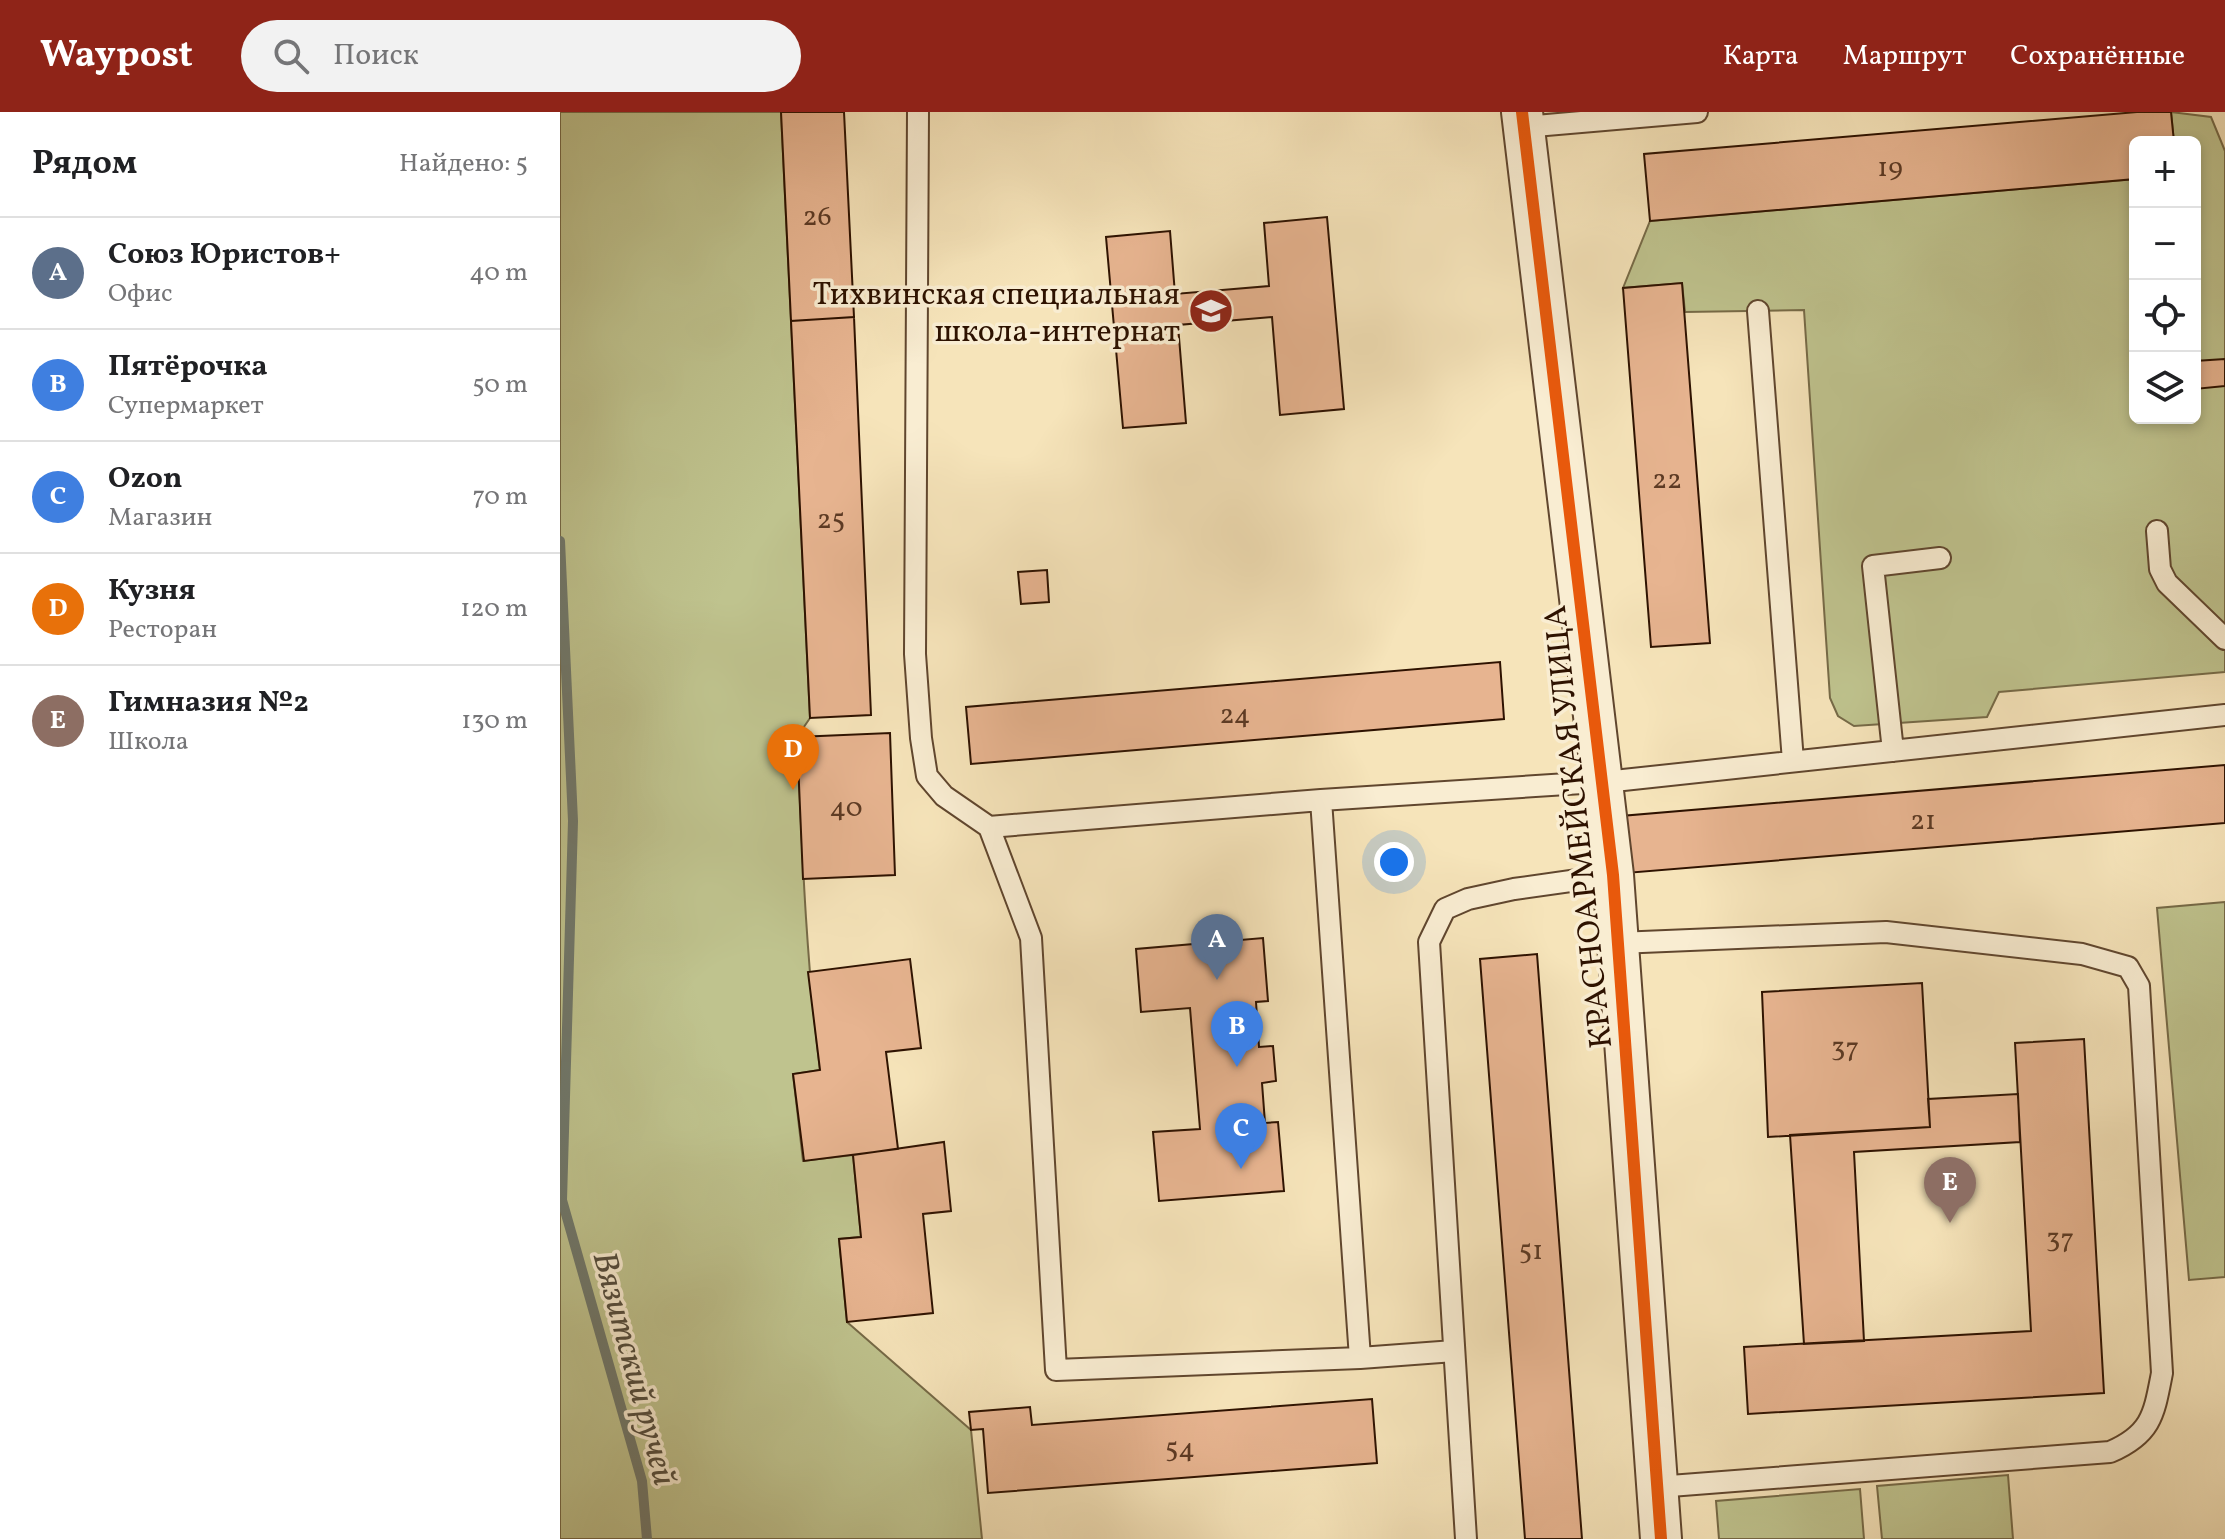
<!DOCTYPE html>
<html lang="ru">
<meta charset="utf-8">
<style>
body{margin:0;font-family:Vollkorn,serif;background:#f2f2f2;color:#202124}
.controls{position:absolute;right:24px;top:24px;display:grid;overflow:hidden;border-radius:12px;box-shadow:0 4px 12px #0003}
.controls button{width:72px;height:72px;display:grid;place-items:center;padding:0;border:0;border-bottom:2px solid #e0e0e0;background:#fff;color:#202124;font:40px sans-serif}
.you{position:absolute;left:834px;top:750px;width:28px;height:28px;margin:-20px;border:6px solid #fff;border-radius:50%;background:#1a73e8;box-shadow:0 0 0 12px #1a73e833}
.badge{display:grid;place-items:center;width:52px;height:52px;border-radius:50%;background:#8f2418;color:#fff;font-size:26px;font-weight:700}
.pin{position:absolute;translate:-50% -66px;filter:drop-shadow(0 2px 4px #0008)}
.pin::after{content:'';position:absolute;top:42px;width:28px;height:24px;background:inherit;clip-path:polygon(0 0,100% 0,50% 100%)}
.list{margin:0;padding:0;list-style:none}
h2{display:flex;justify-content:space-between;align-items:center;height:104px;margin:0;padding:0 32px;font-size:34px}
h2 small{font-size:26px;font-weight:400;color:#757577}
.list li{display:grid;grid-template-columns:52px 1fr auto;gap:24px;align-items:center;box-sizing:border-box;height:112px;padding:0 32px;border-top:2px solid #e0e0e0}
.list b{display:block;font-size:30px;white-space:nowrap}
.list p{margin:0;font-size:26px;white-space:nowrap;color:#757577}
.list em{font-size:26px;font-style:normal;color:#757577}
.icon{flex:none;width:44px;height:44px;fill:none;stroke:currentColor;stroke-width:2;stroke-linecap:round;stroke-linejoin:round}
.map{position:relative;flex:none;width:1665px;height:1427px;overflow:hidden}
header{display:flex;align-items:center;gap:48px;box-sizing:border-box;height:112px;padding:0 40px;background:#8f2418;color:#fff}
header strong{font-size:38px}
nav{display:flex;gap:44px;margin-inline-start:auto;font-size:28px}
.search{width:560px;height:72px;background:#f2f2f2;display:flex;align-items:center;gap:20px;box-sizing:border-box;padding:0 28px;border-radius:44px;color:#757577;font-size:30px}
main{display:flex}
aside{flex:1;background:#fff}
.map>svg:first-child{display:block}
.green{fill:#bfc38e;stroke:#766a47;stroke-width:2}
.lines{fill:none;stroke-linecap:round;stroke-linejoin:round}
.stream{stroke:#71796c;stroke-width:10}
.building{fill:#e7b490;stroke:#2e1200;stroke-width:2}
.lane-casing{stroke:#60462e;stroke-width:24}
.street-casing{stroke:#60462e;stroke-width:44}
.lane{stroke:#f9edd2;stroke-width:20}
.street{stroke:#f9edd2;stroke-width:40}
.cycleway-casing{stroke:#f9edd2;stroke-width:17}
.cycleway{stroke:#e8590c;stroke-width:12}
.labels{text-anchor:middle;stroke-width:7;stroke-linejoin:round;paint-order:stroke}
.number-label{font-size:28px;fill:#5c3a24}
.poi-label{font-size:32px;fill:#2e1200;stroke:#f9edd2;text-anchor:end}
.street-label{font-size:32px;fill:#2e1200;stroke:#f9edd2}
.water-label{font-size:34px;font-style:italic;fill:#554e3f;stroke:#f9edd2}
</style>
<header>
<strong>Waypost</strong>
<div class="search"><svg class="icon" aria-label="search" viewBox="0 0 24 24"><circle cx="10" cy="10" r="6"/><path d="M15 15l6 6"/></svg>Поиск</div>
<nav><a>Карта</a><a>Маршрут</a><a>Сохранённые</a></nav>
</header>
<main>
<aside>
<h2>Рядом<small>Найдено: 5</small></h2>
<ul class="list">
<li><span class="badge" style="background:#5c6f8a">A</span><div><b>Союз Юристов+</b><p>Офис</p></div><em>40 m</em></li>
<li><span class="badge" style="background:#3f7fe0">B</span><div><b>Пятёрочка</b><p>Супермаркет</p></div><em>50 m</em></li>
<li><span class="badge" style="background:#3f7fe0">C</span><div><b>Ozon</b><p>Магазин</p></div><em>70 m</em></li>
<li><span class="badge" style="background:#e8710a">D</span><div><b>Кузня</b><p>Ресторан</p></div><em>120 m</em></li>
<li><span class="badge" style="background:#8d6e63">E</span><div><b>Гимназия №2</b><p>Школа</p></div><em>130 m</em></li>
</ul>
</aside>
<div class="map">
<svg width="1665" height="1427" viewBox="0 0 1665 1427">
<rect width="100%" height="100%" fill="#f6e4ba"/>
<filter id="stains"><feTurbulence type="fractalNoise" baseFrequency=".0025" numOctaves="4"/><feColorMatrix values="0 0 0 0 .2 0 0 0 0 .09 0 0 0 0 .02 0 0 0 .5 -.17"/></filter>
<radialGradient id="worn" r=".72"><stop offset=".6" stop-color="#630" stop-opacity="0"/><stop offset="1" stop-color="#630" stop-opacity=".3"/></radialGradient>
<!-- green -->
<path class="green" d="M 0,0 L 221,0 L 250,606 L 237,625 C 242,737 246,847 260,958 L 233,962 L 243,1049 L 293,1043 L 301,1125 L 279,1127 L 287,1210 L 411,1318 L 422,1427 L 0,1427 Z
M 1611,0 L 1651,5 L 1665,39 L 1665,560 L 1439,580 L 1427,605 L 1294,614 L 1278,604 L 1270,586 L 1244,198 L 1125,200 L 1122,171 L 1063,176 L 1090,109 L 1575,67 L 1575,306 L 1635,306 L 1635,30 L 1614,30 Z
M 1665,790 L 1665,1165 L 1629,1168 L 1597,796 Z
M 1448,1363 L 1453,1427 L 1322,1427 L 1317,1374 Z
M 1300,1377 L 1304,1427 L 1159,1427 L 1156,1389 Z"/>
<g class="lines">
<!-- stream -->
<path class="stream" d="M 0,429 L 13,709 L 2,1088 L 82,1369 L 87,1427"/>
</g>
<!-- building -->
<path class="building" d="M 221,0 L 284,0 L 294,205 L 231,209 Z
M 1577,0 L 1611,0 L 1614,30 L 1575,30 L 1575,67 L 1090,109 L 1084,42 Z
M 767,105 L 784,297 L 720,303 L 712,205 L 618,213 L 626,311 L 563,316 L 546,125 L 610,119 L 615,182 L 709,174 L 704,111 Z
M 1122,171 L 1150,531 L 1091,535 L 1063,176 Z
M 294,205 L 311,603 L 250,606 L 231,209 Z
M 1665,247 L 1665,274 L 1635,277 L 1635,249 Z
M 487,458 L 489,490 L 461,492 L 458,460 Z
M 940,550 L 944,607 L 411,652 L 406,595 Z
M 330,621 L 335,763 L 243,767 L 237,625 Z
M 1665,653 L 1665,711 L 1066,761 L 1061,704 Z
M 703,826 L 708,889 L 696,890 L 699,935 L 713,934 L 716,969 L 702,971 L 705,1011 L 718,1010 L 724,1079 L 599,1089 L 593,1020 L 640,1017 L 630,896 L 581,900 L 576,837 Z
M 977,842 L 1022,1427 L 965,1427 L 920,847 Z
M 350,847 L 361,936 L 326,940 L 338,1037 L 244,1049 L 233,962 L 260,958 L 248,860 Z
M 1362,871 L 1370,1015 L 1208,1025 L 1202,880 Z
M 1524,927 L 1544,1281 L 1188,1302 L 1184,1235 L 1471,1219 L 1455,931 Z
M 1458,982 L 1460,1030 L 1294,1040 L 1304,1229 L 1244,1232 L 1230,1023 L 1370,1015 L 1368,987 Z
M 384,1030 L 391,1099 L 363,1102 L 373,1201 L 287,1210 L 279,1127 L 301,1125 L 293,1043 Z
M 812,1287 L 817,1351 L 428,1381 L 423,1317 L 411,1318 L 409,1300 L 470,1295 L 472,1313 Z"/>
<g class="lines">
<!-- lane casing -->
<g class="lane-casing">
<path id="lane" d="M 358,0 L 355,542 L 361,626 L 367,664 L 384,684 L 429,715 L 471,826 L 496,1258 L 800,1246
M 963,15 L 1137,0
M 1198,199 L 1233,649
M 1597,419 L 1600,457 L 1607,471 L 1665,527
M 1333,639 L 1313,454 L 1380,446
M 429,715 L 761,688
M 1058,831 L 1326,820 L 1522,842 L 1568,855 L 1579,874 L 1602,1261 C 1594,1302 1592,1322 1550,1340 L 1097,1375
M 894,1239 L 800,1246 L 761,688 L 1054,669 L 1665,603
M 906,1427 L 869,830 L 885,797 L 908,787 L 954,777 L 1053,763"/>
</g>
<!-- street casing -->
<g class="street-casing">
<path id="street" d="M 962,0 L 1053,763 L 1101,1427"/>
</g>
<!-- lane -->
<use href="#lane" class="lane"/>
<!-- street -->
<use href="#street" class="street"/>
<!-- cycleway casing -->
<g class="cycleway-casing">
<path id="cycleway" d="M 962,0 L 1053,763 L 1101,1427"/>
</g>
<!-- cycleway -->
<use href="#cycleway" class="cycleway"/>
</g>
<!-- icons -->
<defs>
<g id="school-disc" transform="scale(2.3)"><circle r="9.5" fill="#8f2418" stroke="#f9edd2"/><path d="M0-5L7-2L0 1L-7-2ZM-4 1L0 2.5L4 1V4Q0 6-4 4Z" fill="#fff"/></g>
</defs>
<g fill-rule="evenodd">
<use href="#school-disc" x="651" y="199"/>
</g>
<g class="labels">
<!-- number labels -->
<g class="number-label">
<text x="1330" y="64">19</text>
<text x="257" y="113">26</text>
<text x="1107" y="376">22</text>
<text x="271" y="416">25</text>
<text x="675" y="611">24</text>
<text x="286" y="704">40</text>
<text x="1363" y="717">21</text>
<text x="1285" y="944">37</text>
<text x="1500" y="1135">37</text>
<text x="971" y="1147">51</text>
<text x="620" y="1345">54</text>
</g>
<!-- poi labels -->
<g class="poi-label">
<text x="620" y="192">Тихвинская специальная<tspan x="620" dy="37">школа-интернат</tspan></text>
</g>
<!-- street labels -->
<g class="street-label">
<text transform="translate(1017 715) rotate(-96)" y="11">КРАСНОАРМЕЙСКАЯ УЛИЦА</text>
</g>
<!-- water labels -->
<g class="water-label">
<text transform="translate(76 1256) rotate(75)" y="12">Вязитский ручей</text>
</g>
</g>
<rect width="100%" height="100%" filter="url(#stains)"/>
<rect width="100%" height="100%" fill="url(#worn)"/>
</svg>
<div class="controls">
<button>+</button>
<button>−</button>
<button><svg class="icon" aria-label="locate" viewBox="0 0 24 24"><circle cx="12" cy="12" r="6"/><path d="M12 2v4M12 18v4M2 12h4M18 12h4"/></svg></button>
<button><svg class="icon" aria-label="layers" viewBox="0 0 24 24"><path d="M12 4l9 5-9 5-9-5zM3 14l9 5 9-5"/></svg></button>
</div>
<div class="you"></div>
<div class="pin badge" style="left:657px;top:868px;background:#5c6f8a">A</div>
<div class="pin badge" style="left:677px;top:955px;background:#3f7fe0">B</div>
<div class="pin badge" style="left:681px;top:1057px;background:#3f7fe0">C</div>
<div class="pin badge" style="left:233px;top:678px;background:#e8710a">D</div>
<div class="pin badge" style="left:1390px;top:1111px;background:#8d6e63">E</div>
</div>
</main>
